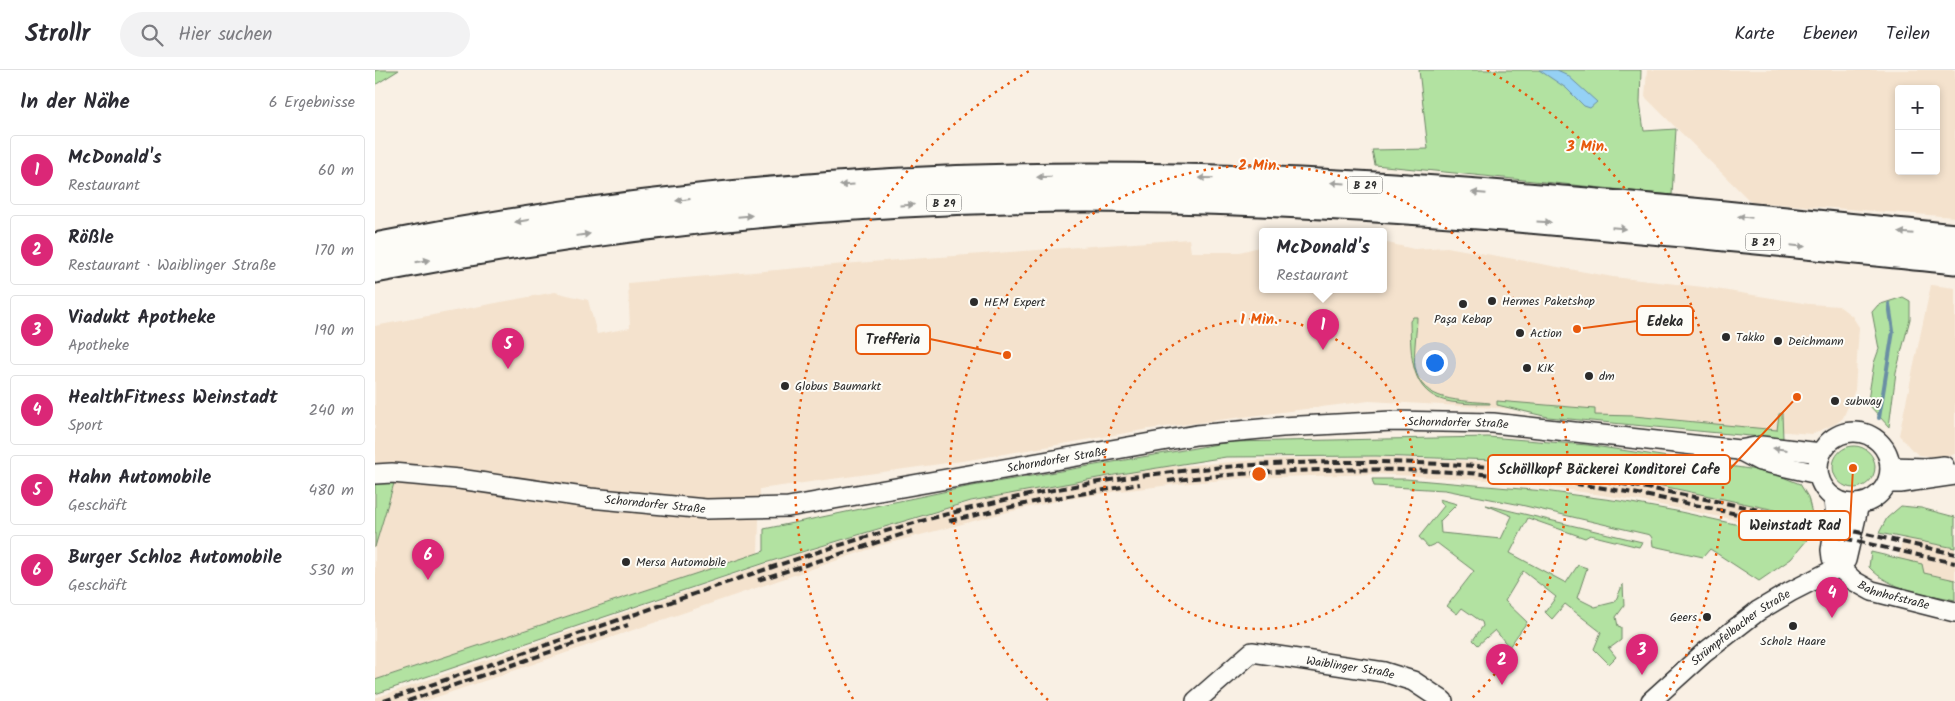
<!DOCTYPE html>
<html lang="de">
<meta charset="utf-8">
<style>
body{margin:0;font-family:Kalam,sans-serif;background:#f2f2f3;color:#2b2b33}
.controls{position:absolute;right:15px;top:15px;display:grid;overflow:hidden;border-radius:5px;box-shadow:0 2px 8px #0003}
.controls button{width:45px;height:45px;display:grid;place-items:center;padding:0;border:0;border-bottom:1px solid #e1e1e2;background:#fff;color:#2b2b33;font:25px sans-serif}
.you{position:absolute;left:1059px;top:292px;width:18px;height:18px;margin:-12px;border:4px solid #fff;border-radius:50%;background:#1a73e8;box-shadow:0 0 0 8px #1a73e833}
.badge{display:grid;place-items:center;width:32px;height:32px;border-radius:50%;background:#db2777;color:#fff;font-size:16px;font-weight:700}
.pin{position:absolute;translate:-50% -41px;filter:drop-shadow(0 1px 2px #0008)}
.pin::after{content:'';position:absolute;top:26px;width:18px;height:15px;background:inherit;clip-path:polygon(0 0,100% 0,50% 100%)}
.popup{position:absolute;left:884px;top:158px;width:128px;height:65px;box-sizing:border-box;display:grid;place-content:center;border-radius:5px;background:#fff;filter:drop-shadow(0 1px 4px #0005);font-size:16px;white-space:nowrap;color:#7c7c81}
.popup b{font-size:19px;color:#2b2b33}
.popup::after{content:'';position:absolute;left:50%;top:100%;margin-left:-10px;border:10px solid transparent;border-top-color:#fff}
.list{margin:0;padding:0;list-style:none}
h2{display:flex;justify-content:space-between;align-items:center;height:65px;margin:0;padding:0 20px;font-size:21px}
h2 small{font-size:16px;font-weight:400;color:#7c7c81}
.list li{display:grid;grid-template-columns:32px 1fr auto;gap:15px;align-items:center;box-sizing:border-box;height:70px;margin:0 10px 10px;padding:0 10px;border:1px solid #e1e1e2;border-radius:5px}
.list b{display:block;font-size:19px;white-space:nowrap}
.list p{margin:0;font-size:16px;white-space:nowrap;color:#7c7c81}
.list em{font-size:16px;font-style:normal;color:#7c7c81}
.icon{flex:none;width:28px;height:28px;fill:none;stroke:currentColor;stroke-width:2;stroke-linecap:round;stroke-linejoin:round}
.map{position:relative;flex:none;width:1580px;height:631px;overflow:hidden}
header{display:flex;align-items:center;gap:30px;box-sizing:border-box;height:70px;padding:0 25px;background:#fff;border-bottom:1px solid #e1e1e2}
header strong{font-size:24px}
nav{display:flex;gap:28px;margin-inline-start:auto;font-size:18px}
.search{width:350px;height:45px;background:#f2f2f3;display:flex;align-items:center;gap:12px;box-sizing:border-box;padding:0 18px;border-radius:28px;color:#7c7c81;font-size:19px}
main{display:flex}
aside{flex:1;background:#fff}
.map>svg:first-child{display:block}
.built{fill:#f4e2cd;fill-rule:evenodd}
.green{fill:#b2e2a1;stroke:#6e8666}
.water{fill:#95d1f5;stroke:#6b8fa4}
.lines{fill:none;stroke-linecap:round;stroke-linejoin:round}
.stream{stroke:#6b8fa4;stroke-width:4}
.tertiary-casing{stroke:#2b2b2b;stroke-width:22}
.trunk-casing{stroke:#2b2b2b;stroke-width:29}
.tertiary{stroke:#fdfcf7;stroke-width:19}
.trunk{stroke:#fdfcf7;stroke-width:25}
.rail{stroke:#2b2b2b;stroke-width:4;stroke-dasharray:8 4;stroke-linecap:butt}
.oneway{fill:#9e9e9b}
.ring{fill:none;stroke:#e8590c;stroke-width:2.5;stroke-dasharray:2.5 5}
.poi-dot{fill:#2b2b2b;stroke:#fdfcf7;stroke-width:2}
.labels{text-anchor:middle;stroke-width:4;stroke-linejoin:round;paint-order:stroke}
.shield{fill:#fdfcf7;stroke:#6a6a68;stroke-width:1}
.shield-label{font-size:11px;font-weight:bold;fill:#2b2b2b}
.poi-label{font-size:12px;fill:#2b2b2b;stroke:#fdfcf7;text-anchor:start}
.street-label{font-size:12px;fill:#2b2b2b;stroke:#fdfcf7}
.centre{fill:#e8590c;stroke:#fdfcf7;stroke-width:2.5}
.ring-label{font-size:15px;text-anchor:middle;font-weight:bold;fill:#e8590c;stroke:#fdfcf7;stroke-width:4;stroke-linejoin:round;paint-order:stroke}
.leader{fill:none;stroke:#e8590c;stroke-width:2}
.callout-dot{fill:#e8590c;stroke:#fdfcf7;stroke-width:2}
.callout{fill:#fdfcf7;stroke:#e8590c;stroke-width:2}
.callout-label{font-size:14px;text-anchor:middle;font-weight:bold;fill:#2b2b2b}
</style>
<header>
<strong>Strollr</strong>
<div class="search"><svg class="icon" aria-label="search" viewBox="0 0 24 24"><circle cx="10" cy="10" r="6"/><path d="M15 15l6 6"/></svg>Hier suchen</div>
<nav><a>Karte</a><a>Ebenen</a><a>Teilen</a></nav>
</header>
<main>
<aside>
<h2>In der Nähe<small>6 Ergebnisse</small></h2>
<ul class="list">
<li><span class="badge">1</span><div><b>McDonald's</b><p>Restaurant</p></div><em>60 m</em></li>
<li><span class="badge">2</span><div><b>Rößle</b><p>Restaurant · Waiblinger Straße</p></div><em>170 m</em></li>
<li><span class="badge">3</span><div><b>Viadukt Apotheke</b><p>Apotheke</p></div><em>190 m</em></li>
<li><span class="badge">4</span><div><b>HealthFitness Weinstadt</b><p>Sport</p></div><em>240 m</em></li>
<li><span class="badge">5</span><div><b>Hahn Automobile</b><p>Geschäft</p></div><em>480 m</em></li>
<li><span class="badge">6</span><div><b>Burger Schloz Automobile</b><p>Geschäft</p></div><em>530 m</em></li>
</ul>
</aside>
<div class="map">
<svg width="1580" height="631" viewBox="0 0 1580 631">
<rect width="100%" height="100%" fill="#f9f0e4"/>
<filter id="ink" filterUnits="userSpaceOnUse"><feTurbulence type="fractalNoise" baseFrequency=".02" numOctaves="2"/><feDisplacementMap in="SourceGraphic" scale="10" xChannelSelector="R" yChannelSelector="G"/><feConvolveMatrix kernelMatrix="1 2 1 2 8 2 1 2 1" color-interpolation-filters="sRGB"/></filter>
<g filter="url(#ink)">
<!-- built -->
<path class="built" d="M 1272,0 L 1580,0 L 1580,147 L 1376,132 L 1270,27 ZM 1524,19 L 1561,19 L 1561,101 L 1524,101 Z
M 814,169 L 816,182 L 865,182 L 888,176 L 888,219 L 1008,219 L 1008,172 L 1039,179 L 1072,177 L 1238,207 L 1328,217 L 1434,234 L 1464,236 L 1477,246 L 1484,257 L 1480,320 L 1468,348 L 1462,353 L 1437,364 L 1123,338 L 994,331 L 774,359 L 594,390 L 385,419 L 383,483 L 0,610 L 0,256 L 180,222 L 213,230 L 222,264 L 255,258 L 253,213 L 481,193 Z
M 1556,215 L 1580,218 L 1580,384 L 1564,387 L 1544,385 L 1537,380 L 1524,365 Z
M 1001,387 L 1116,392 L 1220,403 L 1411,442 L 1407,459 L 1260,430 L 1135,411 L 1001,404 L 871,408 L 804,414 L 745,421 L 687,430 L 633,442 L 507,475 L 50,631 L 0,631 L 0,628 L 391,494 L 593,433 L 629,425 L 790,397 L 897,389 Z
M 1528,468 L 1580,478 L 1580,510 L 1549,503 L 1547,494 L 1523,489 Z"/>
<!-- green -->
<path class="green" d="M 0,0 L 24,0 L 0,15 Z
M 1044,0 L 1266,0 L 1265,33 L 1269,61 L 1301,59 L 1297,125 L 1000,95 L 997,80 L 1053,79 Z
M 1528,227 L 1535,231 L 1535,249 L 1521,302 L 1514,357 L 1495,336 L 1493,330 L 1499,293 L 1504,279 L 1497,242 L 1503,235 Z
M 1038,247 L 1042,247 C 1042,260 1038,284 1040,297 C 1046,333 1087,330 1115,333 L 1115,334 C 1102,334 1089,334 1076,332 C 1034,325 1036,285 1035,251 Z
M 1122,331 L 1220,339 L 1220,345 L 1259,346 L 1402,360 L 1404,344 L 1407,343 L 1408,369 L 1173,347 L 1122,335 Z
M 1113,367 L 1212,375 L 1395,402 L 1425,414 L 1433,427 L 1438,448 L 1212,400 L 1120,390 L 1001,386 L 851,387 L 745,404 L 596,431 L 390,493 L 0,624 L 0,610 L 389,481 L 389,459 L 592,417 L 855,372 Z
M1458 397a21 21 0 1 1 42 0a21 21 0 1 1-42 0Z
M 997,409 L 1031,409 L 1169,421 L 1245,431 L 1301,441 L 1432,470 L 1416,489 L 1384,511 L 1335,479 L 1328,487 L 1278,476 L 1277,468 L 1275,465 L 1146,435 L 1070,420 L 999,416 Z
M 20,410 L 0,477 L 0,411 Z
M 1064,429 L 1082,434 L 1065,451 L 1066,463 L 1126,469 L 1137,446 L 1111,435 L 1267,472 L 1264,477 L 1215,465 L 1210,468 L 1153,448 L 1135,483 L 1191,513 L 1203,495 L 1212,498 L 1202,528 L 1220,537 L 1240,532 L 1248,514 L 1249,536 L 1241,547 L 1243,556 L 1246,557 L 1246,570 L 1235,578 L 1233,577 L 1241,587 L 1234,594 L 1219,579 L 1226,562 L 1190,534 L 1177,549 L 1170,542 L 1181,527 L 1148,501 L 1130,531 L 1152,552 L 1134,577 L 1120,560 L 1103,575 L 1098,570 L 1108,556 L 1107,552 L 1087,538 L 1082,544 L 1072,536 L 1099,501 L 1062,473 L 1053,477 L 1044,467 L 1069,436 Z
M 1526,436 L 1546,438 L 1580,447 L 1580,478 L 1504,463 L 1512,448 Z
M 1496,482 L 1547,494 L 1549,503 L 1580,510 L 1580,530 C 1550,523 1516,521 1494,497 Z"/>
<!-- water -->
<path class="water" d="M 1164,0 L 1182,0 L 1191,4 L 1222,32 L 1215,38 L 1209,36 L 1191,18 Z"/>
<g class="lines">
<!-- stream -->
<path class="stream" d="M 1504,348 L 1518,261 L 1514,234"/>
<!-- tertiary casing -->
<g class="tertiary-casing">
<g id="tertiary">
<circle cx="1479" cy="398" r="36"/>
<path d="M 1364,380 L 1385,391 L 1443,404"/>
<path d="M 1515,397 L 1551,398 L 1569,396"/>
<path id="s1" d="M 0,404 L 17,403 L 84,409 L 215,428 L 331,439 L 413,437 L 821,365 L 907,357 L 1017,351 L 1118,353 L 1364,380 L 1386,376 L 1446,383"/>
<path d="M 1512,413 L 1525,413 L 1580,405"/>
<path id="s2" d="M 1459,428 L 1461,451 L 1456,480 L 1457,488 L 1464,497 L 1479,511 L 1497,521 L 1580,542"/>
<path id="s3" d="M 821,631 L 877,582 L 1009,602 L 1038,611 L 1068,631"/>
<path id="s4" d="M 1276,631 L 1329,583 L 1383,541 L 1415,522 L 1464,497 L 1471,490 L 1484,434"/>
</g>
</g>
<!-- trunk casing -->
<g class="trunk-casing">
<path id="trunk" d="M 0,176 C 263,124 533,101 801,107 C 1061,112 1321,141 1580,167
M 0,200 C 235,155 474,129 713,129 C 1003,130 1292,162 1580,191"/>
</g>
<!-- tertiary -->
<use href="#tertiary" class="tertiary"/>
<!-- trunk -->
<use href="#trunk" class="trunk"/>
<!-- rail -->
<path class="rail" d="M 793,411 C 953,392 1120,396 1279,427 C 1380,446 1480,472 1580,493
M 574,451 L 663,431 L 765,414
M 383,510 L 538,461
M 9,631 C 111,596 214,560 316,525 C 428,486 541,448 658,424 C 803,394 954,386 1102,396 C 1263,408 1422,449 1580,484
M 33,631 L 253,555"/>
</g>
<!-- one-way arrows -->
<defs><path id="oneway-solid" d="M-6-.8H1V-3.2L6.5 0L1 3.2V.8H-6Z" transform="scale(1.25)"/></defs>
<g class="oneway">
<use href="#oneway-solid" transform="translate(669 107) rotate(179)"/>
<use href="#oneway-solid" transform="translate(831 108) rotate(-178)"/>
<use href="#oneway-solid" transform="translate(963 113) rotate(-177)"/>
<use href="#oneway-solid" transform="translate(472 115) rotate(176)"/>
<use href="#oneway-solid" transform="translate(1104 123) rotate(-175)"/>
<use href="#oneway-solid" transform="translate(308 130) rotate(173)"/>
<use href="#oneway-solid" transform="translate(532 135) rotate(-3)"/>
<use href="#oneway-solid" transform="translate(370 146) rotate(-5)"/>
<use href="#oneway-solid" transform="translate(1370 147) rotate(-174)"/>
<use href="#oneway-solid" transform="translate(147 151) rotate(171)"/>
<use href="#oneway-solid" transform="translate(1169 152) rotate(4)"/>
<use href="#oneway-solid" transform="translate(1244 158) rotate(5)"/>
<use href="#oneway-solid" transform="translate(1531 163) rotate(-175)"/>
<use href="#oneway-solid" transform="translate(208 165) rotate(-8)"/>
<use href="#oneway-solid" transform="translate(1423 176) rotate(6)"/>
<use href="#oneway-solid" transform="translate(48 191) rotate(-10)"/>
<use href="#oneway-solid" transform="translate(1405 379) rotate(-173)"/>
</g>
</g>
<!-- distance rings -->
<g class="ring">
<circle cx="884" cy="404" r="155"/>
<path d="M673 630A309 309 0 1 1 1095 630"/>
<path d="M478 629A464 464 0 0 1 656 0M1112 0A464 464 0 0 1 1290 629"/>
</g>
<!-- markers -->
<g class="poi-dot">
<circle cx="1117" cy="231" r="5"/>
<circle cx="599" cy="232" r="5"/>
<circle cx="1088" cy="234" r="5"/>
<circle cx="1145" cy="263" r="5"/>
<circle cx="1351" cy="267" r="5"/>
<circle cx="1403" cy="271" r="5"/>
<circle cx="1152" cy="298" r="5"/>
<circle cx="1214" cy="306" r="5"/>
<circle cx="410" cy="316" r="5"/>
<circle cx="1460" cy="331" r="5"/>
<circle cx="251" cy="492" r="5"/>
<circle cx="1332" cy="547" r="5"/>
<circle cx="1418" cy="556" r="5"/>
</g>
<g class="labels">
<!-- shield labels -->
<g class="shield">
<rect x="972.5" y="106.5" width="35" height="17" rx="4"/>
<rect x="551.5" y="124.5" width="35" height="17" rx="4"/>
<rect x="1370.5" y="163.5" width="35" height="17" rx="4"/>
</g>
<g class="shield-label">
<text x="990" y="119">B 29</text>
<text x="569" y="137">B 29</text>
<text x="1388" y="176">B 29</text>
</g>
<!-- poi labels -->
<g class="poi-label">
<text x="1127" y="235">Hermes Paketshop</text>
<text x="609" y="236">HEM Expert</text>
<text x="1088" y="253" text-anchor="middle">Paşa Kebap</text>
<text x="1155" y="267">Action</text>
<text x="1361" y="271">Takko</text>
<text x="1413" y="275">Deichmann</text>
<text x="1162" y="302">KiK</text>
<text x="1224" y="310">dm</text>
<text x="420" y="320">Globus Baumarkt</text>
<text x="1470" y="335">subway</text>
<text x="261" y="496">Mersa Automobile</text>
<text x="1322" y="551" text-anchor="end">Geers</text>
<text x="1418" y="575" text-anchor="middle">Scholz Haare</text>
</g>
<!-- street labels -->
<g class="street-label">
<text dy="4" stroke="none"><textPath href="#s1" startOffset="1092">Schorndorfer Straße</textPath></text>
<text dy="4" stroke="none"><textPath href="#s1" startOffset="688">Schorndorfer Straße</textPath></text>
<text dy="4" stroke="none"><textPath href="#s1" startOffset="282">Schorndorfer Straße</textPath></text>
<text dy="4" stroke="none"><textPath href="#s2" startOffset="135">Bahnhofstraße</textPath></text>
<text dy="4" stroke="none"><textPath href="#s4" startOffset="116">Strümpfelbacher Straße</textPath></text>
<text dy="4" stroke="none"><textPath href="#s3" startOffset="174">Waiblinger Straße</textPath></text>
</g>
</g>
<circle cx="884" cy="404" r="8" class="centre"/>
<g class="ring-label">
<text x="1212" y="81">3 Min.</text>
<text x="884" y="100">2 Min.</text>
<text x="884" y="254">1 Min.</text>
</g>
<!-- callouts -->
<path class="leader" d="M1202 259L1262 251M632 285L555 269M1422 327L1355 399M1478 398L1475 455"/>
<g class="callout-dot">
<circle cx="1202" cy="259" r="5"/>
<circle cx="632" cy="285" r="5"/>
<circle cx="1422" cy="327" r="5"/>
<circle cx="1478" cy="398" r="5"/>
</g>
<g class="callout">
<rect x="1262" y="236" width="56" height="29" rx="5"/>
<rect x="481" y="255" width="74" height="29" rx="5"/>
<rect x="1113" y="385" width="242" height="29" rx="5"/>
<rect x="1364" y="441" width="111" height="29" rx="5"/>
</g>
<g class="callout-label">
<text x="1290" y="256">Edeka</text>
<text x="518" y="274">Trefferia</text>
<text x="1234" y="404">Schöllkopf Bäckerei Konditorei Cafe</text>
<text x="1420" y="460">Weinstadt Rad</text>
</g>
</svg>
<div class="controls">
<button>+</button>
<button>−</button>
</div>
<div class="you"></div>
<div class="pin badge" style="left:948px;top:280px">1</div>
<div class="popup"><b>McDonald's</b>Restaurant</div>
<div class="pin badge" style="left:1127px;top:615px">2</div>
<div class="pin badge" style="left:1267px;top:605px">3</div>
<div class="pin badge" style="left:1457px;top:548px">4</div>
<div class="pin badge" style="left:133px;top:299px">5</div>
<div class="pin badge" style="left:53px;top:510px">6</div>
</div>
</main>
